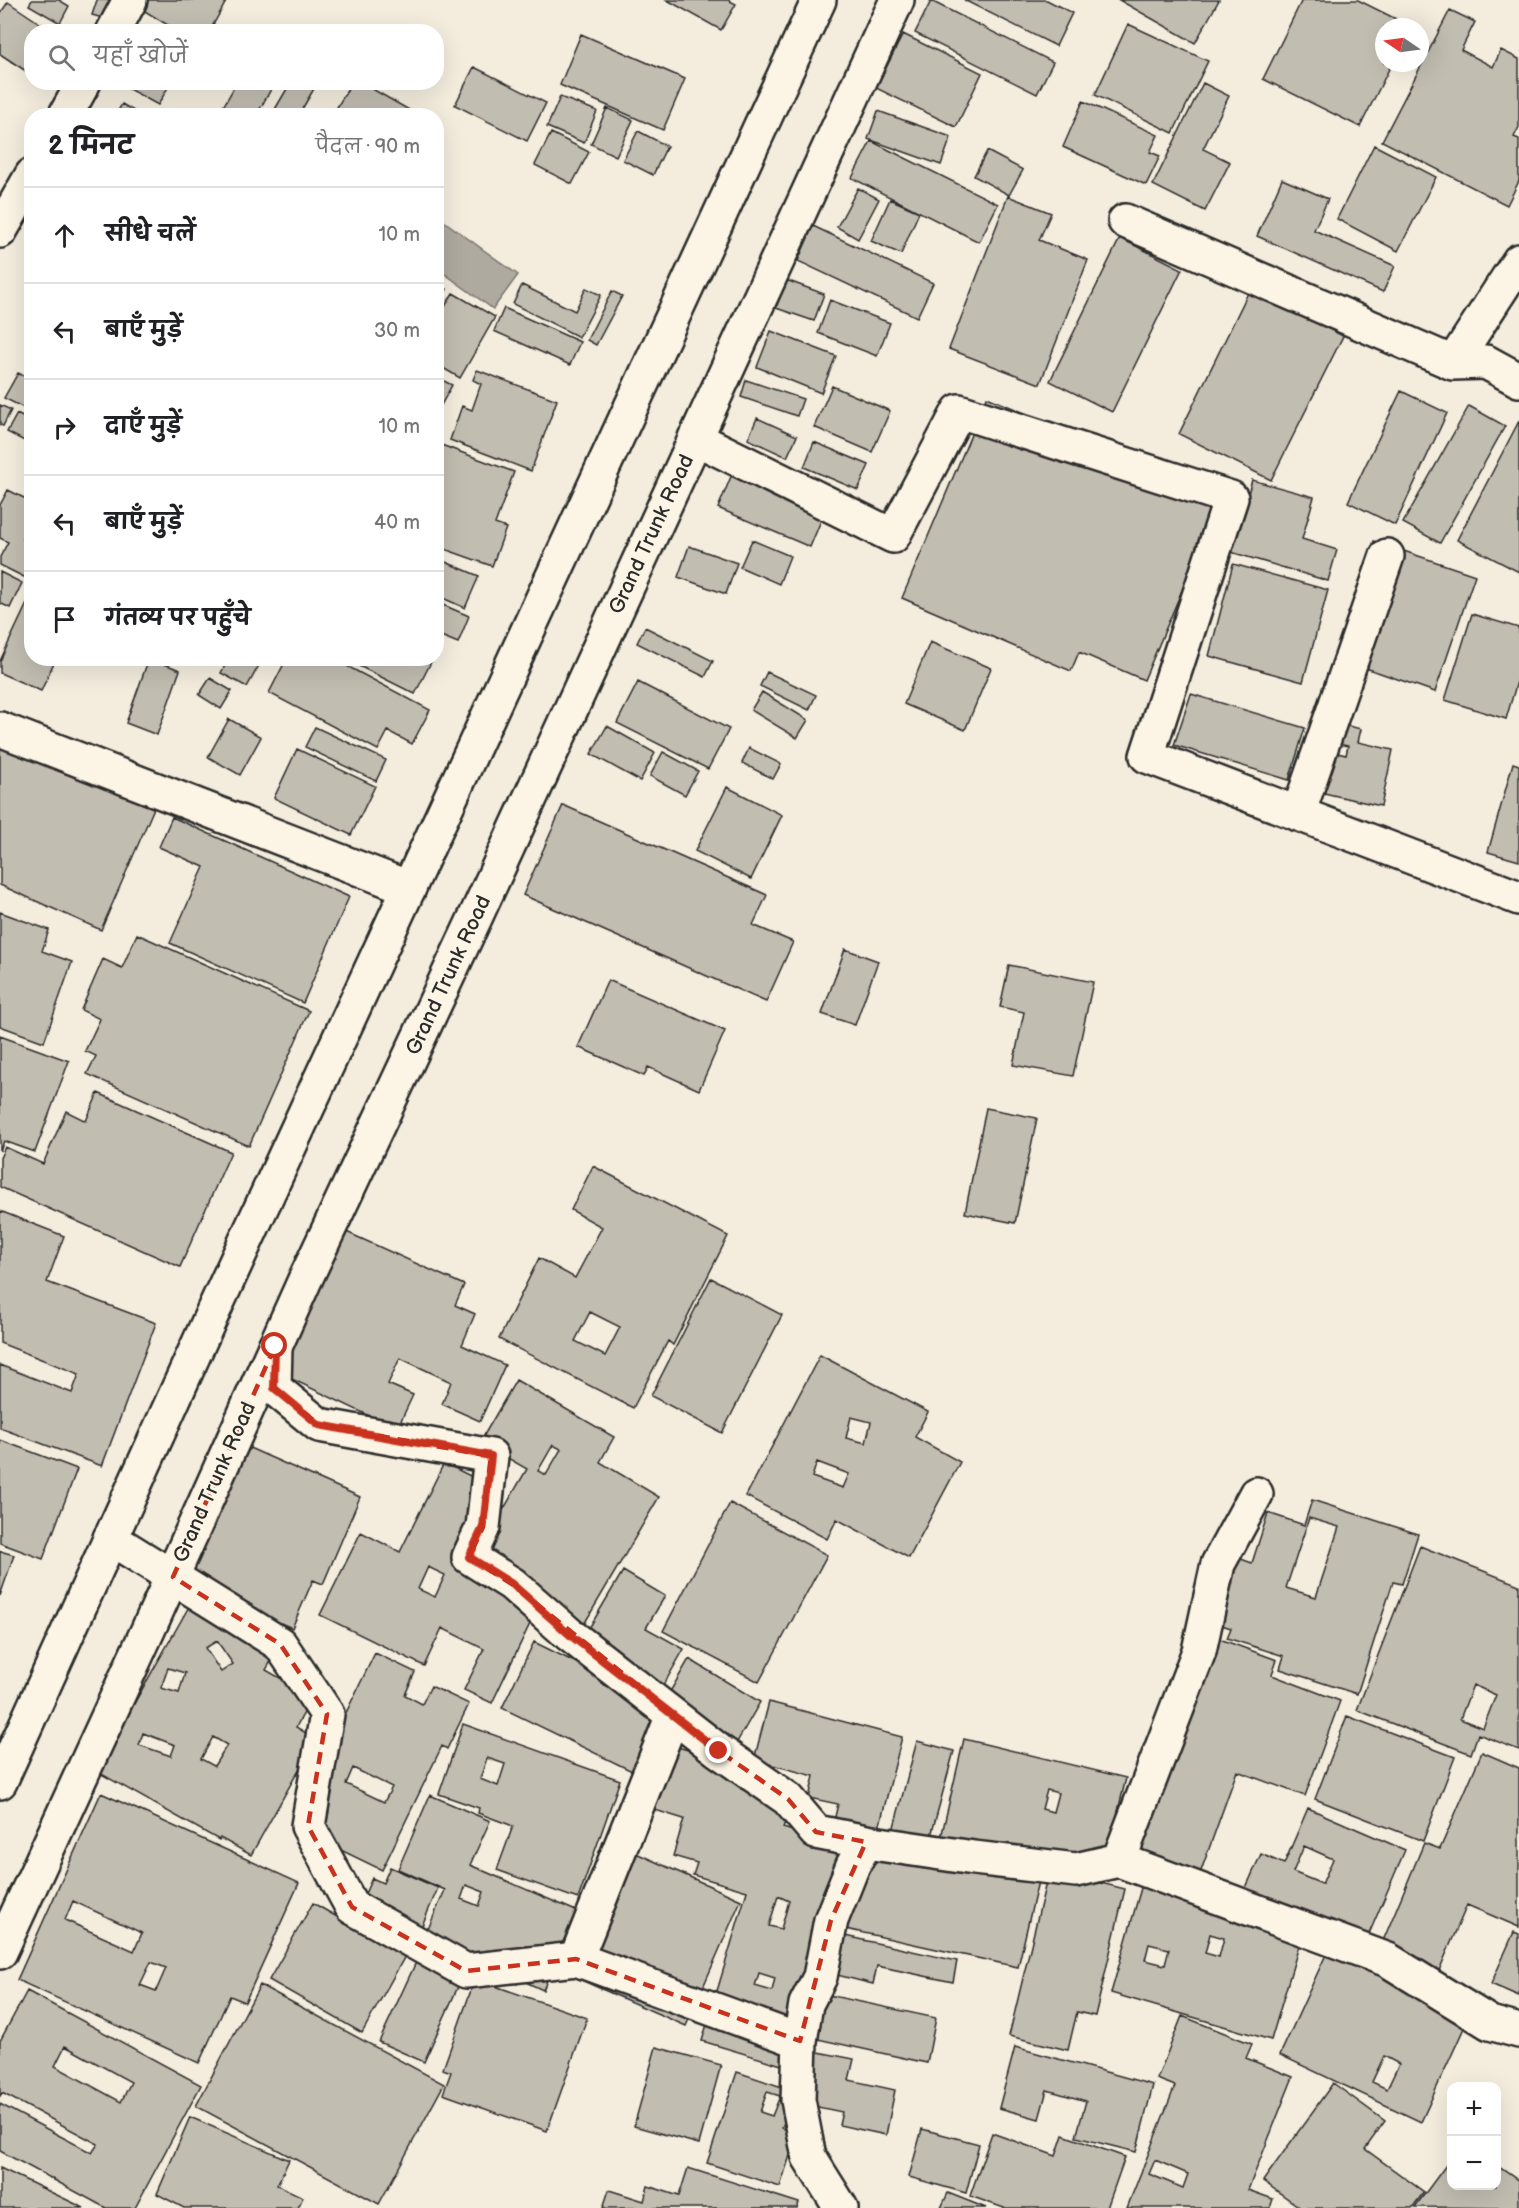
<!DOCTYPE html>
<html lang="hi">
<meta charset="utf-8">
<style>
body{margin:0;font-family:"Balsamiq Sans","Playpen Sans Deva",sans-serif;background:#f2f2f2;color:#202124}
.controls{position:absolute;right:18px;bottom:18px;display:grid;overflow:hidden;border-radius:12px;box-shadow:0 6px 24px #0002}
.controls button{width:54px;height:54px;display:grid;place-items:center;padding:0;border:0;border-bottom:2px solid #e0e0e0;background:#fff;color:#202124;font:30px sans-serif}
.compass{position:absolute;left:1375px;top:18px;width:54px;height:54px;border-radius:50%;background:#fff;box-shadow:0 6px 24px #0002;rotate:283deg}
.stop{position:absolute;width:18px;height:18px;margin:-14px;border:4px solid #c8321e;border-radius:50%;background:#fff}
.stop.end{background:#c8321e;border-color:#fff;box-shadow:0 2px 6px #0008}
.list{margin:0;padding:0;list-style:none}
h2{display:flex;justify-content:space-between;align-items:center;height:78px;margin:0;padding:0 24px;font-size:26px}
h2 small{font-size:20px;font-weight:400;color:#757577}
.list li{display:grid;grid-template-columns:39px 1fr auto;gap:18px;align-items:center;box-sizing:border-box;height:96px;padding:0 24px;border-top:2px solid #e0e0e0}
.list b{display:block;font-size:22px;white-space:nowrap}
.list em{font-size:20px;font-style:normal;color:#757577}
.icon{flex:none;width:33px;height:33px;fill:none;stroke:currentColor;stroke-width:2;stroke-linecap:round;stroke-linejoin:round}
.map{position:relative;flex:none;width:1519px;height:2208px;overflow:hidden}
.search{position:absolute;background:#fff;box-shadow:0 6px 24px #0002;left:24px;top:24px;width:420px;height:66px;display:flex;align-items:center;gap:15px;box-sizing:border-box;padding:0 21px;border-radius:24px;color:#757577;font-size:22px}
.panel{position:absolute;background:#fff;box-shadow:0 6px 24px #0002;left:24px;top:108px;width:420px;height:558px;border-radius:24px}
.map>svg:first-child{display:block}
.water{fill:#afaaa0;stroke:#7a7771;stroke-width:1.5}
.building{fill:#c2bdb1;stroke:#2b2b2b;stroke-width:1.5;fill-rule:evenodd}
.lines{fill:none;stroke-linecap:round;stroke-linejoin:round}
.minor-casing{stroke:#2b2b2b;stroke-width:38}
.highway-casing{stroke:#2b2b2b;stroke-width:38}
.minor{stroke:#fcf5e5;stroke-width:33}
.highway{stroke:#fcf5e5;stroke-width:33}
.route{stroke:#c8321e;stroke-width:8}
.marked{fill:none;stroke:#c8321e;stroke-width:4.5;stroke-dasharray:12 8;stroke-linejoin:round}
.labels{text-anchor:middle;stroke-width:4.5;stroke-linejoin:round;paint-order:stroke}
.street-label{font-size:21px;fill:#2b2b2b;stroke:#fcf5e5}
</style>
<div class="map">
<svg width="1519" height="2208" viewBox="0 0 1519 2208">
<rect width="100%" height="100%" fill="#f4edde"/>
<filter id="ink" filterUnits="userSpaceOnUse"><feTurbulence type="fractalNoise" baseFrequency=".0167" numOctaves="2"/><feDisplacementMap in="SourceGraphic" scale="12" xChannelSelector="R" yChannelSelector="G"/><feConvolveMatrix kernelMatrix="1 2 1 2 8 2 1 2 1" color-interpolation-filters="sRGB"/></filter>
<g filter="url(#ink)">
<!-- water -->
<path class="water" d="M 437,216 L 518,275 L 493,309 L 437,268 Z"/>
<!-- building -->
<path class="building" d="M 32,0 L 59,0 L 69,6 L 60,23 L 29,5 Z
M 97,0 L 117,0 L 110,20 L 92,15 Z
M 138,0 L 227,0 L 209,32 L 179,32 L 135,5 Z
M 667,0 L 728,0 L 736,4 L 721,30 Z
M 964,0 L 1047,0 L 1072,13 L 1056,46 Z
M 1119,0 L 1219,0 L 1195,43 Z
M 1302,0 L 1358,0 L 1410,26 L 1384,27 L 1384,63 L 1392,63 L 1360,127 L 1263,79 Z
M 931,1 L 1053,62 L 1037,94 L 915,33 Z
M 8,2 L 53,32 L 32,32 L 32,75 L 0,54 L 0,14 Z
M 1450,10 L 1475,22 L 1461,50 L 1493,67 L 1501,50 L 1519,59 L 1519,127 L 1514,137 L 1519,139 L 1519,181 L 1507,205 L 1382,141 Z
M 1128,24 L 1208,61 L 1173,133 L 1095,95 Z
M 581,34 L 685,79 L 663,130 L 560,85 Z
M 903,34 L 982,73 L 956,127 L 876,88 Z
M 474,67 L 546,103 L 527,141 L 455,105 Z
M 116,82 L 171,82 L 158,105 Z
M 237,82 L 275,82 L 256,116 L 218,116 Z
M 291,82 L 318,82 L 298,116 L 271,116 Z
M 352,82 L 378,82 L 374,90 L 418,115 L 336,116 L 333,114 Z
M 1203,83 L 1229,96 L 1203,149 L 1230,162 L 1205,211 L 1153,185 Z
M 560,97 L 597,111 L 584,143 L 547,127 Z
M 1083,101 L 1158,135 L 1150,152 L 1160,156 L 1146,185 L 1063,147 Z
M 122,104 L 142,116 L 115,116 Z
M 607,108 L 633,120 L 616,156 L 591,144 Z
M 878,111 L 951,137 L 941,165 L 868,139 Z
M 638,131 L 667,146 L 653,175 L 623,160 Z
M 551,133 L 589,152 L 572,184 L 535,165 Z
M 871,141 L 998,204 L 979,242 L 852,178 Z
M 1374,145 L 1436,177 L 1398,251 L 1337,219 Z
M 987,151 L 1023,170 L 1009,195 L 974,176 Z
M 1282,179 L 1328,199 L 1314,230 L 1395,266 L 1383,292 L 1257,236 Z
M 858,188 L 879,199 L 858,239 L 837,227 Z
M 1008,196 L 1051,213 L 1039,240 L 1088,260 L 1040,384 L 949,349 Z
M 890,199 L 919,212 L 901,254 L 871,241 Z
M 813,226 L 933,283 L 917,317 L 798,261 Z
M 1120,238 L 1182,269 L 1112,412 L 1050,381 Z
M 786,280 L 824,294 L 814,321 L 776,308 Z
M 436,284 L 447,289 L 436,310 Z
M 522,285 L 575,311 L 586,288 L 601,295 L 579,337 L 513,304 Z
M 1250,289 L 1343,336 L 1271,480 L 1179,434 Z
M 612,291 L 622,296 L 596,345 L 587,340 Z
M 453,293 L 495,317 L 460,378 L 436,364 L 436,321 Z
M 830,300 L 890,323 L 877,356 L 818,333 Z
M 504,308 L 580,342 L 570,365 L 494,331 Z
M 771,331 L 836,356 L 821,393 L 757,367 Z
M 477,370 L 557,400 L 531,471 L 450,440 L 462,406 L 472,410 L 481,384 L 473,380 Z
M 18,373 L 32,380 L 32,412 L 4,398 Z
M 436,377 L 452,385 L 440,407 L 436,405 Z
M 746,380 L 803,399 L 797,416 L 741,397 Z
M 832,386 L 890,411 L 872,452 L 814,427 Z
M 1401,391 L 1447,413 L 1395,525 L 1348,502 Z
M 987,397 L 1222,496 L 1144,680 L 1079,652 L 1071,671 L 902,598 Z
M 0,405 L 11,410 L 3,426 L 0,425 Z
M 1469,406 L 1505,426 L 1440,543 L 1403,523 Z
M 17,414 L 32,422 L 32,445 L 7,432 Z
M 757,418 L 797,436 L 787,457 L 748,439 Z
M 1519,421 L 1519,572 L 1457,540 Z
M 814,442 L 869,465 L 858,490 L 804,467 Z
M 436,443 L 514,472 L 495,524 L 506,528 L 492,566 L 436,546 Z
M 735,467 L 827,506 L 810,547 L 718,508 Z
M 1252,480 L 1314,497 L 1302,539 L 1337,550 L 1328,581 L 1231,552 Z
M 8,490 L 32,502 L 32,523 L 23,539 L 32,543 L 32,581 L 0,565 L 0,557 L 8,542 L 0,538 L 0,505 Z
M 752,540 L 790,556 L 779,584 L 740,567 Z
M 1374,541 L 1475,575 L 1435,692 L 1334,657 Z
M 689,546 L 737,563 L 726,594 L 678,577 Z
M 436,558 L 479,576 L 465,608 L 436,595 Z
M 1233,564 L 1328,590 L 1303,682 L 1209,656 Z
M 0,572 L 22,583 L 10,608 L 0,603 Z
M 32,593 L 32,658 L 56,658 L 41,691 L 0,673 L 0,661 Z
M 436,602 L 469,616 L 458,643 L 436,634 Z
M 1472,614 L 1519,628 L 1519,675 L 1506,719 L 1445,700 Z
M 645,627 L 713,661 L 705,677 L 637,643 Z
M 930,642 L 991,668 L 965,730 L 904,704 Z
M 149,658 L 180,670 L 157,735 L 126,723 Z
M 229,658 L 263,658 L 247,687 L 221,673 Z
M 287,658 L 332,658 L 430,710 L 412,744 L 388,731 L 378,750 L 269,693 Z
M 343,658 L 433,658 L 415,694 Z
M 767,672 L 816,695 L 809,710 L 760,686 Z
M 210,678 L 232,691 L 221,709 L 199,695 Z
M 638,682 L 729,729 L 708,769 L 617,723 Z
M 762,692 L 808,720 L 797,738 L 751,710 Z
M 1191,694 L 1305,728 L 1289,780 L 1174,745 Z
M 229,719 L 261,737 L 240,775 L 208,757 Z
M 1344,725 L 1361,729 L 1358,742 L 1393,750 L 1381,806 L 1302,788 L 1311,747 L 1346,755 L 1348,746 L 1329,742 Z
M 607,726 L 655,753 L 640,781 L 591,754 Z
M 315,727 L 386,760 L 376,781 L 305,747 Z
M 4,742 L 154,808 L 101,930 L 0,885 L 0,750 Z
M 749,748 L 781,764 L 773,779 L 742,763 Z
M 297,749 L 375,786 L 351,835 L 274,798 Z
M 663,752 L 698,771 L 685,795 L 650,776 Z
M 1513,763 L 1519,765 L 1519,861 L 1488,852 Z
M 727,787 L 782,815 L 751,879 L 695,851 Z
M 563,805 L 767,895 L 753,925 L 793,942 L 766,1002 L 523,895 Z
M 172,817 L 349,897 L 303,1003 L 170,943 L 204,867 L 159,847 Z
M 0,912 L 49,930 L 42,951 L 72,962 L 44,1042 L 0,1026 Z
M 137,934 L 309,1011 L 249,1146 L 87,1074 L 96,1056 L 85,1051 L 100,1019 L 81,1010 L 103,959 L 122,968 Z
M 845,949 L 878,961 L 855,1025 L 822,1014 Z
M 1009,965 L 1093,982 L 1073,1076 L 1013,1065 L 1024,1012 L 1000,1007 Z
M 608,980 L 725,1031 L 699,1090 L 648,1067 L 644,1076 L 578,1047 Z
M 0,1036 L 69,1061 L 35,1152 L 4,1141 L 0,1151 Z
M 98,1093 L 231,1152 L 180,1267 L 0,1187 L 0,1158 L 5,1147 L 43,1164 L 66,1111 L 86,1121 Z
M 986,1108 L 1037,1118 L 1015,1223 L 965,1213 Z
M 593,1166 L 728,1236 L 673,1345 L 668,1341 L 633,1408 L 499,1339 L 539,1258 L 575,1278 L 602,1227 L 571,1210 ZM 590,1312 L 620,1327 L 605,1356 L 575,1341 Z
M 0,1211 L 64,1236 L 47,1282 L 156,1323 L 102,1466 L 0,1428 L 0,1365 L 72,1393 L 79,1374 L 0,1343 Z
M 342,1230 L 464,1285 L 455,1305 L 475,1314 L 462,1345 L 505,1365 L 480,1421 L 442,1404 L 451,1382 L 400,1358 L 388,1384 L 413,1395 L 397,1429 L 277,1372 Z
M 711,1278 L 782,1315 L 722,1433 L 651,1396 Z
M 820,1355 L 928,1412 L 915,1437 L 960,1462 L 909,1558 L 837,1519 L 827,1539 L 746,1496 ZM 851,1417 L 871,1422 L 866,1443 L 846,1438 ZM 817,1462 L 849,1474 L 843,1488 L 812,1477 Z
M 516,1380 L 614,1437 L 600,1462 L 659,1497 L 583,1626 L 477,1555 L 527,1469 L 480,1442 ZM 553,1445 L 561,1449 L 546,1475 L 538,1471 Z
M 0,1440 L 77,1469 L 43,1559 L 0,1543 Z
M 245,1446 L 360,1497 L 323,1584 L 313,1580 L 292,1628 L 185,1581 Z
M 444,1463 L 491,1486 L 453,1566 L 538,1607 L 492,1703 L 464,1690 L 484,1649 L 442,1628 L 424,1666 L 320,1615 L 361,1532 L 400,1552 ZM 428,1567 L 445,1575 L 435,1597 L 418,1589 Z
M 1312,1500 L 1418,1534 L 1402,1584 L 1393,1582 L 1357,1694 L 1280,1669 L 1284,1656 L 1227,1638 L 1231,1628 L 1209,1621 L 1230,1555 L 1252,1563 L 1268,1513 L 1304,1525 ZM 1309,1518 L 1339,1527 L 1316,1597 L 1286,1588 Z
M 730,1503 L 827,1555 L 759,1682 L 663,1631 Z
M 1420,1546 L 1519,1585 L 1519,1750 L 1478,1734 L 1471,1754 L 1357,1710 ZM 1473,1685 L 1496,1695 L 1483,1728 L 1460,1719 Z
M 0,1551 L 14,1555 L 0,1596 Z
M 623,1571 L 665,1596 L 646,1628 L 684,1649 L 660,1691 L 582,1640 Z
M 195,1596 L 281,1644 L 266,1670 L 313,1697 L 296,1727 L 316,1739 L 251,1855 L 220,1838 L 219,1840 L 96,1771 ZM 217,1641 L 233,1664 L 221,1672 L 205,1648 ZM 168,1668 L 185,1673 L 179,1693 L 161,1688 ZM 143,1733 L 175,1745 L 171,1756 L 139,1745 ZM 213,1737 L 227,1745 L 214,1766 L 201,1759 Z
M 1217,1638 L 1277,1660 L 1272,1675 L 1340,1701 L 1305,1796 L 1237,1771 L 1197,1882 L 1128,1856 Z
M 534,1642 L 666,1707 L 634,1772 L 502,1708 Z
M 375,1653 L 415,1672 L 405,1695 L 422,1704 L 431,1686 L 469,1704 L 447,1749 L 442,1746 L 382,1870 L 291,1826 ZM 353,1768 L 392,1787 L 384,1802 L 346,1784 Z
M 689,1659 L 760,1702 L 733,1749 L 664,1702 Z
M 769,1702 L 902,1737 L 877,1836 L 833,1825 L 838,1804 L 809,1798 L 814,1776 L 754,1760 Z
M 1347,1716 L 1455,1757 L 1423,1841 L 1315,1799 Z
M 463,1724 L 620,1780 L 578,1899 L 497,1870 L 513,1826 L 478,1813 L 479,1808 L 439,1794 ZM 487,1758 L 505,1764 L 498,1786 L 480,1779 Z
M 964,1739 L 1126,1778 L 1106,1861 L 1062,1851 L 1059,1863 L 940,1842 ZM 1047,1790 L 1058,1793 L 1053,1812 L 1042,1809 Z
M 917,1741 L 954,1751 L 928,1847 L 891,1838 Z
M 661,1742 L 748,1768 L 741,1789 L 790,1805 L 783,1828 L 850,1849 L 785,2066 L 702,2041 L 747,1891 L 693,1875 L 697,1863 L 673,1856 L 684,1819 L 642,1806 ZM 778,1896 L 789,1901 L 781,1929 L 769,1926 ZM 759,1973 L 775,1978 L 772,1991 L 755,1986 Z
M 1482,1752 L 1519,1768 L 1519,1927 L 1467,1905 L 1438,1973 L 1380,1948 L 1424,1843 L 1440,1849 Z
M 101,1793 L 299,1883 L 245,2002 L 230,1996 L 199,2063 L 17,1980 ZM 73,1901 L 142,1933 L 134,1951 L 65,1920 ZM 151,1962 L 166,1968 L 156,1991 L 140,1985 Z
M 430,1795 L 490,1821 L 470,1865 L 576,1911 L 543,1990 L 519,1979 L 517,1984 L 422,1943 L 445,1890 L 398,1869 ZM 466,1885 L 484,1892 L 479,1906 L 461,1899 Z
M 1308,1808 L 1405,1850 L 1363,1948 L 1245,1890 L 1261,1854 L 1284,1864 ZM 1304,1846 L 1333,1859 L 1322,1884 L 1293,1872 Z
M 870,1848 L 1039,1877 L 1018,1967 L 841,1928 Z
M 627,1849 L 741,1900 L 686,2026 L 572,1976 Z
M 390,1867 L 438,1888 L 415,1942 L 355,1916 L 372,1878 L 383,1883 Z
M 1049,1870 L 1125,1889 L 1095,2016 L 1077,2012 L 1068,2050 L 1009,2036 Z
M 1145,1874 L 1306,1922 L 1271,2040 L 1111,1993 ZM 1210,1934 L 1224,1938 L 1219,1957 L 1205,1953 ZM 1149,1944 L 1169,1949 L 1165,1965 L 1145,1960 Z
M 313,1903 L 405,1956 L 362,2033 L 269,1980 Z
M 1514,1932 L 1519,1934 L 1519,1996 L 1491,1984 Z
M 845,1936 L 957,1961 L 953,1982 L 877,1966 L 873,1984 L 837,1975 Z
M 1328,1950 L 1469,2017 L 1421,2122 L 1280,2055 ZM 1384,2056 L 1399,2064 L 1387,2089 L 1372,2082 Z
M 417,1960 L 461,1980 L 424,2062 L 379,2042 Z
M 475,1979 L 587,2018 L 547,2131 L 443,2094 L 451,2072 L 443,2069 Z
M 260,1985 L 444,2084 L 379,2204 L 196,2106 Z
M 27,1991 L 201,2085 L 135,2208 L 106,2208 L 0,2151 L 0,2104 L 92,2153 L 98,2144 L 2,2093 L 0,2096 L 0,2041 ZM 65,2046 L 131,2082 L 121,2102 L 55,2066 Z
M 814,1992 L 936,2018 L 927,2063 L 804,2036 Z
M 1182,2016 L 1252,2044 L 1246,2058 L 1293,2077 L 1248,2190 L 1273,2199 L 1270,2208 L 1127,2208 L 1175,2086 L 1157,2079 ZM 1155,2160 L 1188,2174 L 1183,2188 L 1149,2174 Z
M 656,2047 L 721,2065 L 699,2144 L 634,2126 Z
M 1015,2047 L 1153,2085 L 1136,2152 L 1076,2137 L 1086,2101 L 1047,2090 L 1039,2119 L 999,2108 Z
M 808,2050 L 854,2059 L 849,2080 L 895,2090 L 886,2135 L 839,2125 L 842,2112 L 799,2103 Z
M 737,2072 L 794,2091 L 782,2128 L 797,2133 L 780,2187 L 707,2163 ZM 767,2092 L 780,2096 L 772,2116 L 760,2112 Z
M 1333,2083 L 1385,2121 L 1365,2149 L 1424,2192 L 1412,2208 L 1301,2208 L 1263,2181 Z
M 190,2117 L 289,2160 L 277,2185 L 303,2197 L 298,2208 L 184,2208 L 157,2194 Z
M 922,2129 L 979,2144 L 966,2193 L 909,2177 Z
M 992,2133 L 1056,2156 L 1063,2135 L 1125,2157 L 1107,2208 L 1004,2208 L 970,2196 Z
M 1452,2157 L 1452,2186 L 1496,2186 L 1496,2165 L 1519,2181 L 1519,2208 L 1415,2207 Z
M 0,2168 L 84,2208 L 0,2208 Z
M 688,2168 L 799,2203 L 797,2208 L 603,2208 L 609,2190 L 644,2201 L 648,2186 L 679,2196 Z
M 948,2193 L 986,2208 L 941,2208 Z"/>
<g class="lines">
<!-- minor casing -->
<g class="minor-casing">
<path id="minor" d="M 113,32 L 130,0
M 65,116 L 84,82
M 1125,221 L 1453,363 L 1486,362 L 1519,380
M 0,231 L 32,175
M 1453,363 L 1519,261
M 695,438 L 893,536 L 959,411 L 1231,498 L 1147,756 L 1519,898
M 0,729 L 409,888
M 1298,814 L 1387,556
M 275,1346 L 274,1388 L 319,1425 L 491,1456 L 483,1527 L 469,1557 L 512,1584 L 570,1635 L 719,1751 L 788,1799 L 816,1832 L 866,1842 L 974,1858 L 1076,1870 L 1119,1860 L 1388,1960 L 1490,2023 L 1519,2031
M 110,1538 L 280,1644 L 327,1714 L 308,1826 L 352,1907 L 466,1971 L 576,1959 L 800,2041
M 1119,1860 L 1199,1651 L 1218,1564 L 1256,1494
M 576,1959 L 673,1715
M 841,2208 L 809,2157 L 798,2100 L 800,2041 L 806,2004 L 820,1977 L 831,1920 L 853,1865 L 866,1842"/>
</g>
<!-- highway casing -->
<g class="highway-casing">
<path id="highway" d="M 0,1782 L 213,1312 L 819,0
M 0,1952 L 148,1630 L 304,1282 L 475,918 L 897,0"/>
</g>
<!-- minor -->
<use href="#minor" class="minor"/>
<!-- highway -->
<use href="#highway" class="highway"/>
</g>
</g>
<g class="lines" filter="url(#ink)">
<!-- route -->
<path class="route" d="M 275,1346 L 274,1388 L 319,1425 L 491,1456 L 483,1527 L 469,1557 L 512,1584 L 570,1635 L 719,1751"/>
</g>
<!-- marked area -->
<path class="marked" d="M 275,1346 L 274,1388 L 319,1425 L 491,1456 L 483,1527 L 469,1557 L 512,1584 L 719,1751 L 788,1799 L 816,1832 L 866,1842 L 831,1920 L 800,2041 L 576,1959 L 466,1971 L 352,1907 L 308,1826 L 327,1714 L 280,1644 L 173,1577 Z"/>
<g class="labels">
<!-- street labels -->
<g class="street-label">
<text transform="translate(651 534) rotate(-65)" y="7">Grand Trunk Road</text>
<text transform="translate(448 975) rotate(-65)" y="7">Grand Trunk Road</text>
<text transform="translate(214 1482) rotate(-66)" y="7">Grand Trunk Road</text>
</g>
</g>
</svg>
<div class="controls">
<button>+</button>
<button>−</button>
</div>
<svg class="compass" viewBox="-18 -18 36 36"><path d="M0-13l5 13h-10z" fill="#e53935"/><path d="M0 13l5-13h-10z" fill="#757577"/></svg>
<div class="stop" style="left:275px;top:1346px"></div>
<div class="stop end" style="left:719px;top:1751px"></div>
<div class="search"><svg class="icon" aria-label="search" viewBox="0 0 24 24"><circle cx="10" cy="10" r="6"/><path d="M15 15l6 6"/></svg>यहाँ खोजें</div>
<section class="panel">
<h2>2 मिनट<small>पैदल · 90 m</small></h2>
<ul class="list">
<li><svg class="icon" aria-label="ahead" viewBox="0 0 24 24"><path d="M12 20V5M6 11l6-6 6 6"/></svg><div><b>सीधे चलें</b></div><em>10 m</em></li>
<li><svg class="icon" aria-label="left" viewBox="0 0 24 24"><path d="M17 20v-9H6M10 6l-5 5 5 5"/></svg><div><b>बाएँ मुड़ें</b></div><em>30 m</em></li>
<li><svg class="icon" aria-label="right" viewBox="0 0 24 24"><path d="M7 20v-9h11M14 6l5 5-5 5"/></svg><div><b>दाएँ मुड़ें</b></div><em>10 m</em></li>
<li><svg class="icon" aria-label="left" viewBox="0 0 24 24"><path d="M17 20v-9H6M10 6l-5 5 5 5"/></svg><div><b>बाएँ मुड़ें</b></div><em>40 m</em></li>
<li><svg class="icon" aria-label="arrive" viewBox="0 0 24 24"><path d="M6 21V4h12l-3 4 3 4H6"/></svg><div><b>गंतव्य पर पहुँचे</b></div></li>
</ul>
</section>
</div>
